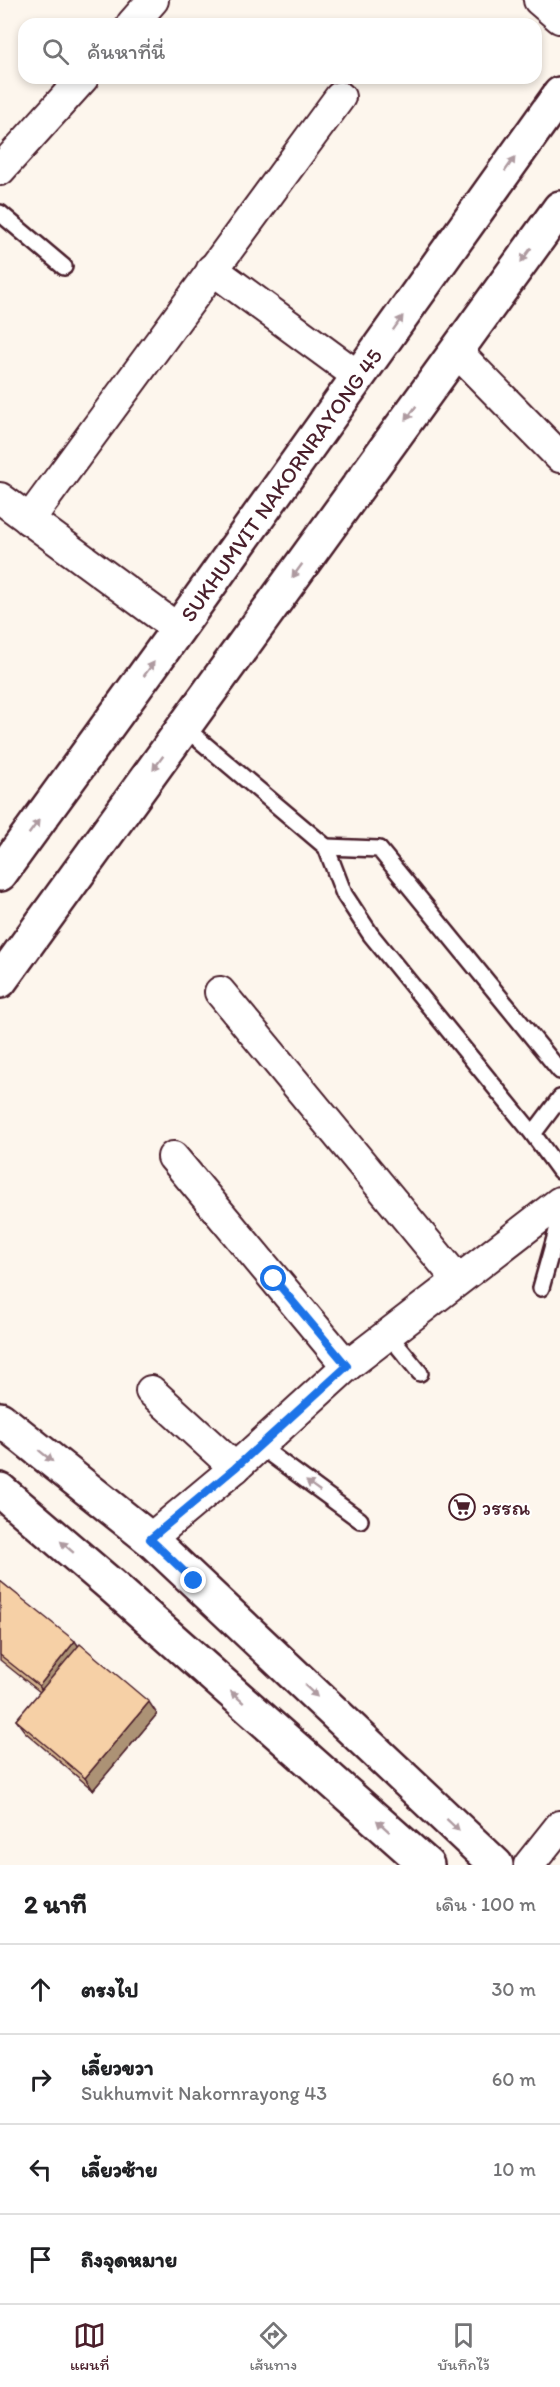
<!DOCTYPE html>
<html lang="th">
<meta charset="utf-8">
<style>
:root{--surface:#fff;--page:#f2f2f2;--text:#202124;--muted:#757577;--line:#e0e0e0;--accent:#4a1f2b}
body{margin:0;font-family:Itim,"Playpen Sans Thai",sans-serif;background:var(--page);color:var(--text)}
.stop{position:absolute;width:18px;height:18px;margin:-14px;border:4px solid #1a73e8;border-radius:50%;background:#fff}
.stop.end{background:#1a73e8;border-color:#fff;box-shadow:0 2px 6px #0008}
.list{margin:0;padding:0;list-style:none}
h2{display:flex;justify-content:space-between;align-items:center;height:78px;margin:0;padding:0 24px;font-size:26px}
h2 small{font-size:20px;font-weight:400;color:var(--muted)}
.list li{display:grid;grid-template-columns:39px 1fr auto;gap:18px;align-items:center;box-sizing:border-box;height:90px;padding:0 24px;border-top:2px solid var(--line)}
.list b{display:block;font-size:22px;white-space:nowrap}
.list p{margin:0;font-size:20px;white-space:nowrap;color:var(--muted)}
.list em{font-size:20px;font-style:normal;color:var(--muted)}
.icon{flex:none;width:33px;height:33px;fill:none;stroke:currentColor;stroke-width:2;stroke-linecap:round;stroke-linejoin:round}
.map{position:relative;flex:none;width:560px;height:1865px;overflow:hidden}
.search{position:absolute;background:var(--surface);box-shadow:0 3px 9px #0003;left:18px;right:18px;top:18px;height:66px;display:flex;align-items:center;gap:15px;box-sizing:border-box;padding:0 21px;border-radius:18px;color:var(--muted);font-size:22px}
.sheet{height:438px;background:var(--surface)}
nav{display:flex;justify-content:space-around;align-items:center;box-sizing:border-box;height:84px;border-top:2px solid var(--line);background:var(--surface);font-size:16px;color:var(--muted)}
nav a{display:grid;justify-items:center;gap:3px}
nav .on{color:var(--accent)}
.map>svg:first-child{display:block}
</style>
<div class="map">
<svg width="560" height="1865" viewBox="0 0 560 1865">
<rect width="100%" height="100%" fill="#fdf6ed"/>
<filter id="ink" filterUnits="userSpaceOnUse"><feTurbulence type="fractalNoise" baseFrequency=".0167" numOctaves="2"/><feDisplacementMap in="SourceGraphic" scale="12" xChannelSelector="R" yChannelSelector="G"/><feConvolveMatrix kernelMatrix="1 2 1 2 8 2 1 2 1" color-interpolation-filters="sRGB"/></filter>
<g filter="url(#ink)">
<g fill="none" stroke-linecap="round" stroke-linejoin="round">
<g stroke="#4a1f2b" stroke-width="20">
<g id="lane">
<polyline points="0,213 64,267"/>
<polyline points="184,727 326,847 344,894 371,935 533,1134 560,1171"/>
<polyline points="326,847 379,849 560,1071"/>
<polyline points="533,1134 560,1098"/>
<polyline points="541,1288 560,1220"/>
<polyline points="388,1334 420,1373"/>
<polyline points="258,1445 360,1520"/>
</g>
</g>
<g stroke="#4a1f2b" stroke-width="34">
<g id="street">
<polyline points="539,0 560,18"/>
<polyline points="132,24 153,0"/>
<polyline points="0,170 83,78"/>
<polyline points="212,269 359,377"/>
<polyline points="456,351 560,457"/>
<polyline points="0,498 178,629"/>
<polyline points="29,520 340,97"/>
<polyline points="220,992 457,1279"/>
<polyline points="173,1157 347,1366"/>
<polyline points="151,1391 235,1468"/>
<polyline points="150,1539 235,1468 347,1366 560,1202"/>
<polyline points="529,1865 560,1826"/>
</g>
</g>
<g stroke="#4a1f2b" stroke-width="38">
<g id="secondary">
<polyline points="0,1419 150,1539 496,1865"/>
<polyline points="0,1490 111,1585 427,1865"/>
</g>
</g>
<g stroke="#4a1f2b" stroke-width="38">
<g id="primary">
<path id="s1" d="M0,874L178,629L560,94"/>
<polyline points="0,981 560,208"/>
</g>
</g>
<use href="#lane" stroke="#fff" stroke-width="15"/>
<use href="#street" stroke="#fff" stroke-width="30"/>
<use href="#secondary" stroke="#fff" stroke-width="33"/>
<use href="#primary" stroke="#fff" stroke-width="33"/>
</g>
<polygon fill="#d4b38f" stroke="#4a1f2b" stroke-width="1.5" points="0,1581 79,1646 157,1714 93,1790 25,1732 16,1720 40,1692 0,1660"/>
<g fill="#ac9274" stroke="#4a1f2b" stroke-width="1.5">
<polygon points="75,1641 83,1653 47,1698 39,1686"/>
<polygon points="149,1702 157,1714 93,1790 85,1778"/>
</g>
<g fill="#f6d0a6" stroke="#4a1f2b" stroke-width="1.5">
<polygon points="0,1581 75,1641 39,1686 0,1655"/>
<polygon points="80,1644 149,1702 85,1778 16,1720"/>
</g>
<defs><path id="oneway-solid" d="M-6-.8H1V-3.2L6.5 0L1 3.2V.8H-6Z" transform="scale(1.5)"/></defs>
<g fill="#ae9aa0">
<use href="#oneway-solid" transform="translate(510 164) rotate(-55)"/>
<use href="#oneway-solid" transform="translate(526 255) rotate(126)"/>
<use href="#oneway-solid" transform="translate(398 323) rotate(-55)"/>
<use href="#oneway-solid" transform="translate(411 413) rotate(126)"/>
<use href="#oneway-solid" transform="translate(297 571) rotate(126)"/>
<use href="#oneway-solid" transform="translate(149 669) rotate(-54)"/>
<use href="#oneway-solid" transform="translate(158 763) rotate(126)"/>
<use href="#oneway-solid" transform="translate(34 827) rotate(-54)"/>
<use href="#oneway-solid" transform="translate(46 1456) rotate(39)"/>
<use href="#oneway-solid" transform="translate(313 1486) rotate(-144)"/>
<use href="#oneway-solid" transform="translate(67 1547) rotate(-139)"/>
<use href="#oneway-solid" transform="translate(311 1691) rotate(43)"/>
<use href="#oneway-solid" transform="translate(237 1697) rotate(-138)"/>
<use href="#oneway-solid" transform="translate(453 1825) rotate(43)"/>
<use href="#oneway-solid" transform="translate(383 1826) rotate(-138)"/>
</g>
</g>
<g fill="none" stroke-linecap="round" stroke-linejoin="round" filter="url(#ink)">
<polyline stroke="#1a73e8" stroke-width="8" points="194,1581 150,1539 235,1468 347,1366 274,1279"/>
</g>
<defs>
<g id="supermarket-ring" transform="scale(1.35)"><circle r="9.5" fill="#fff" stroke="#4a1f2b" stroke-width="1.5"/><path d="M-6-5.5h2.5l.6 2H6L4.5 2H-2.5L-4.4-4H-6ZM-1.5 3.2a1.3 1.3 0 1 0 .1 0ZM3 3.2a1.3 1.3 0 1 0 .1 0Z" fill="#4a1f2b"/></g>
</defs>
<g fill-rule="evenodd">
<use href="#supermarket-ring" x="462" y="1507"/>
</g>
<g text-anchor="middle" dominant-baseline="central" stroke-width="4.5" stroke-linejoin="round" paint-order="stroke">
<g font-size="22" fill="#4a1f2b" stroke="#fff">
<text stroke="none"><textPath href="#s1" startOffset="480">SUKHUMVIT NAKORNRAYONG 45</textPath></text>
</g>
<g font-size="22" fill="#4a1f2b" stroke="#fff" text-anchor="start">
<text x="482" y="1507">วรรณ</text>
</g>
</g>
</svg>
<div class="stop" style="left:274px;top:1279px"></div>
<div class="stop end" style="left:194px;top:1581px"></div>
<div class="search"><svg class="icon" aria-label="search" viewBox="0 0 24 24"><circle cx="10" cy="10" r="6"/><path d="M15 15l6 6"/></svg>ค้นหาที่นี่</div>
</div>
<section class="sheet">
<h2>2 นาที<small>เดิน · 100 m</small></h2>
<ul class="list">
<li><svg class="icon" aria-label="ahead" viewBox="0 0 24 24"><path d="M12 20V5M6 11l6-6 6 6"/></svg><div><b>ตรงไป</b></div><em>30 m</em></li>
<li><svg class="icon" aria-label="right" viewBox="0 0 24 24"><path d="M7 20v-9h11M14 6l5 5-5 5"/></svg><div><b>เลี้ยวขวา</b><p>Sukhumvit Nakornrayong 43</p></div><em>60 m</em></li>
<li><svg class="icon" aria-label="left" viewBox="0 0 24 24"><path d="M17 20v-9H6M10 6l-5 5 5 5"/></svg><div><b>เลี้ยวซ้าย</b></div><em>10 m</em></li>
<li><svg class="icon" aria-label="arrive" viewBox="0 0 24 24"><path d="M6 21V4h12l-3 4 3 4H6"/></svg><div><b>ถึงจุดหมาย</b></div></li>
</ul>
</section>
<nav>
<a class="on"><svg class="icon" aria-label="map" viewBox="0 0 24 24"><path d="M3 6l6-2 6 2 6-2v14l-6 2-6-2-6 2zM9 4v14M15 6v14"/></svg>แผนที่</a>
<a><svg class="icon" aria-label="directions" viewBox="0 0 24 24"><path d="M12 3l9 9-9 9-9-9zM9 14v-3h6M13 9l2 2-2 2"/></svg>เส้นทาง</a>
<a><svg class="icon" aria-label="saved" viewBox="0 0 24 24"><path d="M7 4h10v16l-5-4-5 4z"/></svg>บันทึกไว้</a>
</nav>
